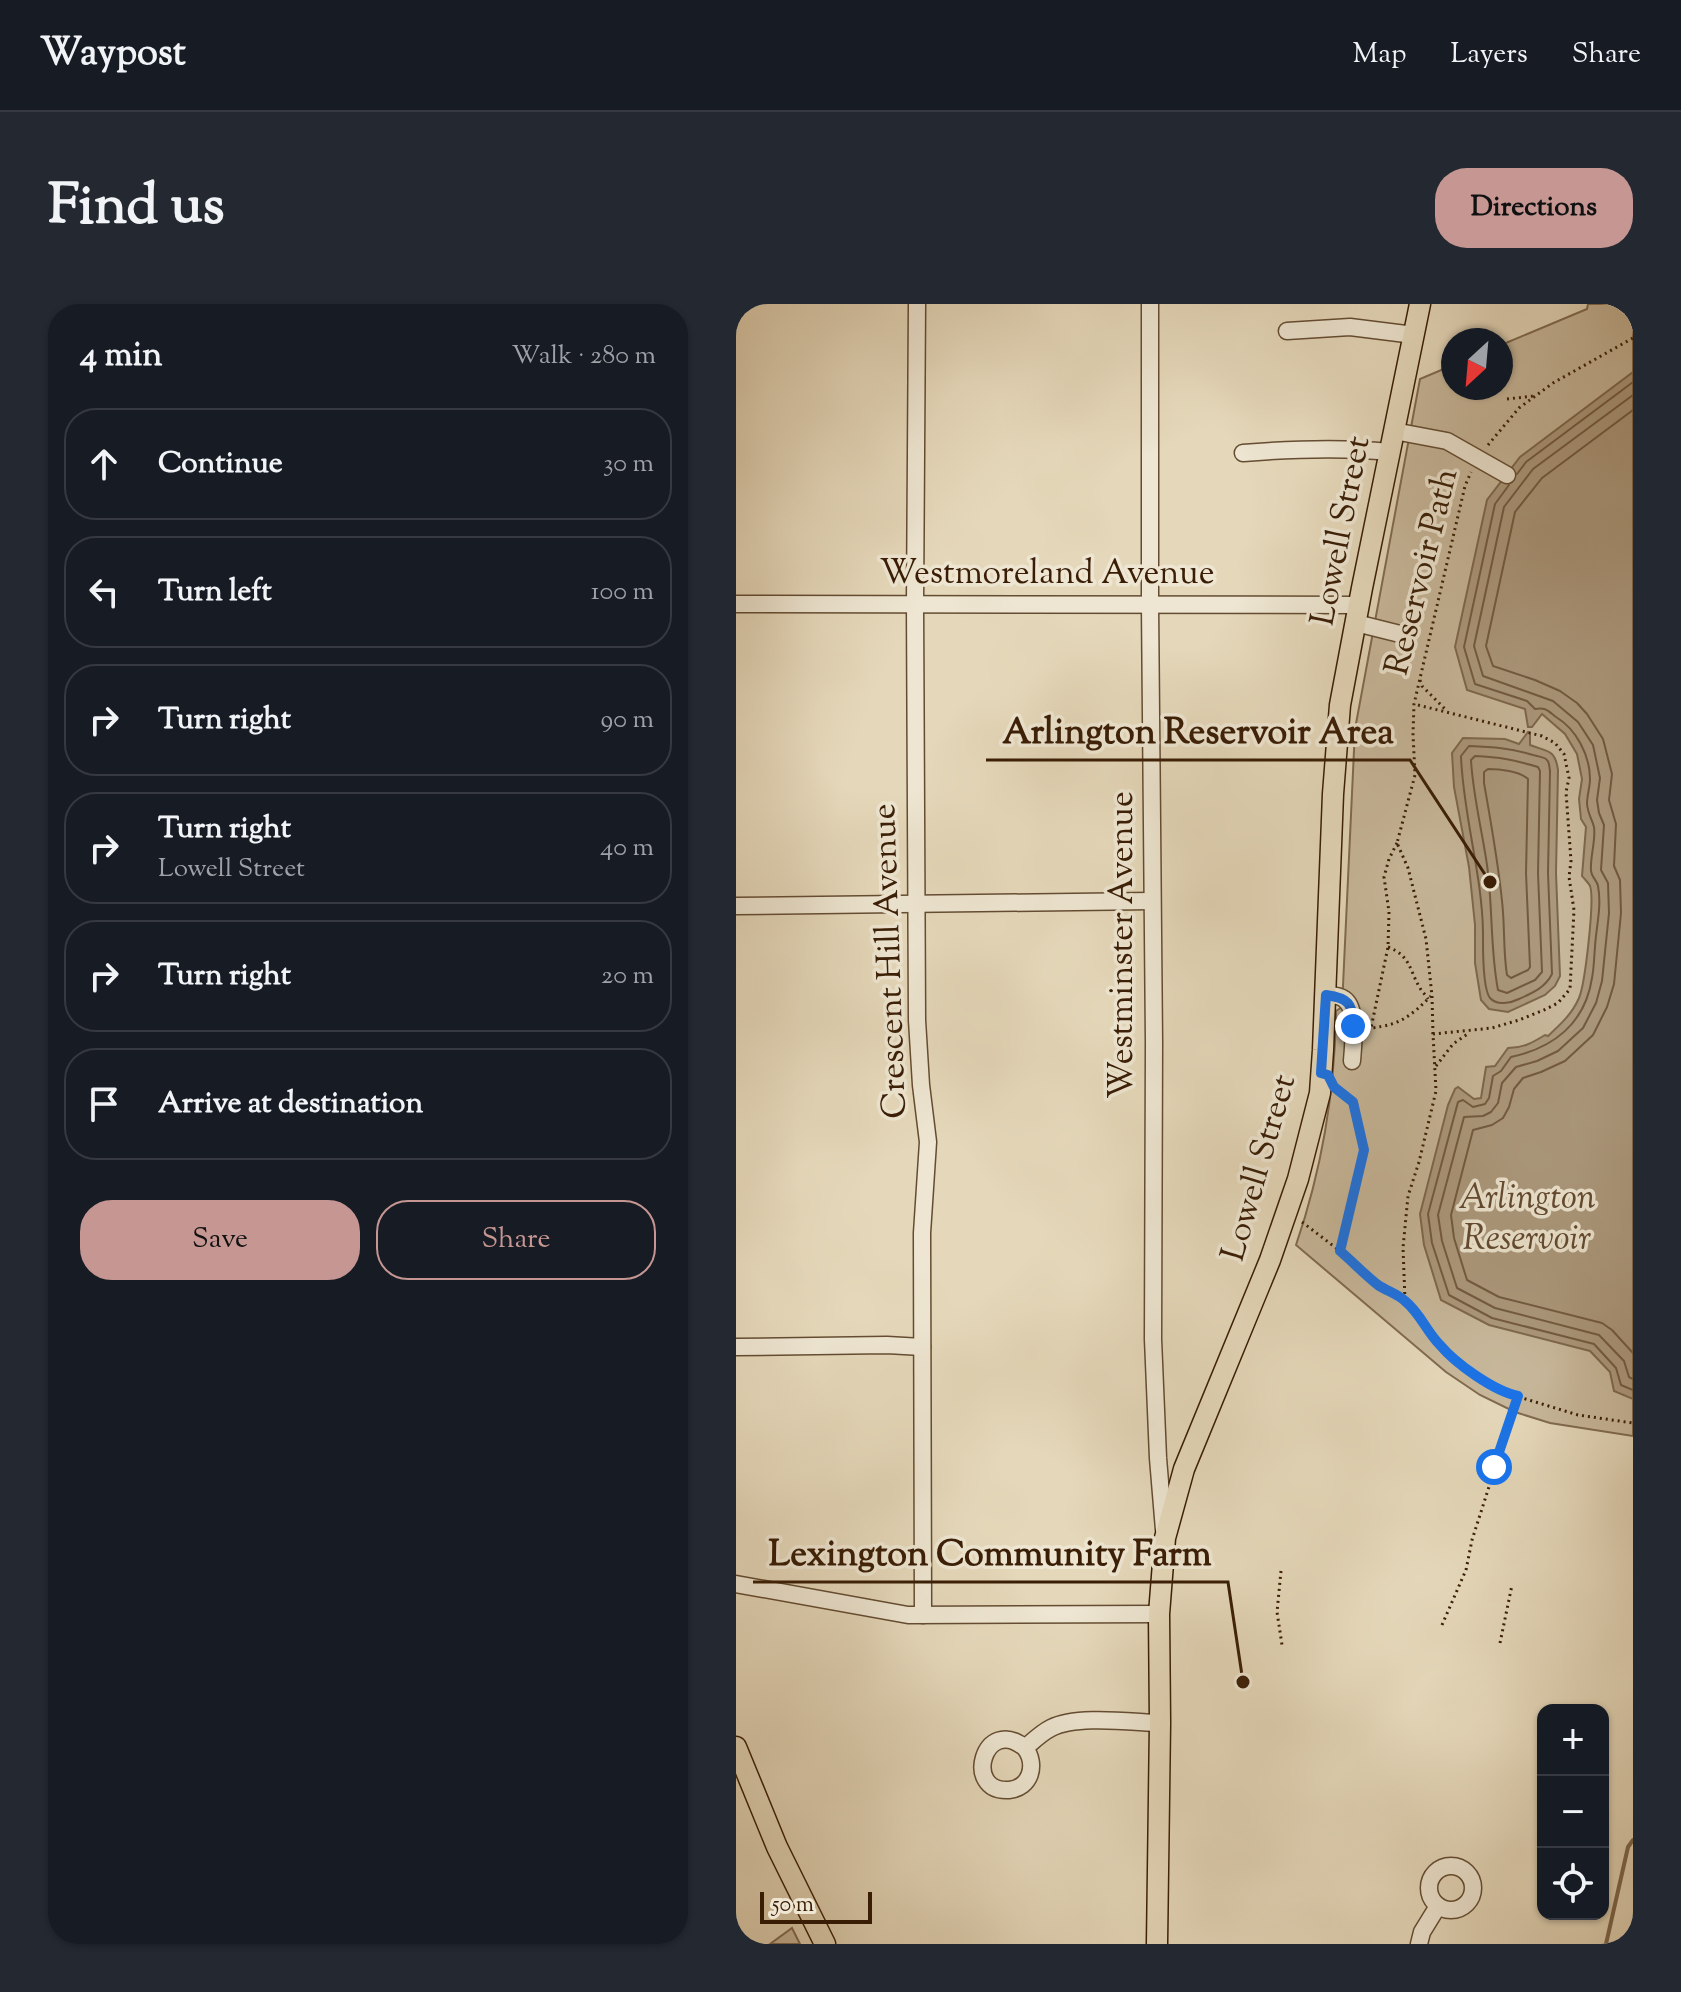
<!DOCTYPE html>
<meta charset="utf-8">
<style>
:root{--surface:#171b24;--page:#242831;--text:#f1f3f6;--muted:#9ea1a6;--line:#363941;--accent:#c59692}
body{margin:0;font-family:"Sorts Mill Goudy",serif;background:var(--page);color:var(--text)}
.controls{position:absolute;right:24px;bottom:24px;display:grid;overflow:hidden;border-radius:16px;box-shadow:0 2px 6px #0004}
.controls button{width:72px;height:72px;display:grid;place-items:center;padding:0;border:0;border-bottom:2px solid var(--line);background:var(--surface);color:var(--text);font:40px sans-serif}
.compass{position:absolute;left:705px;top:24px;width:72px;height:72px;border-radius:50%;background:var(--surface);box-shadow:0 2px 6px #0004;rotate:206deg}
.scale{position:absolute;left:24px;bottom:20px;width:112px;box-sizing:border-box;padding-left:8px;border:4px solid #391d05;border-top:0;font-size:22px;line-height:28px;white-space:nowrap;color:#391d05;-webkit-text-stroke:6px #eee6d2;paint-order:stroke}
.stop{position:absolute;width:24px;height:24px;margin:-18px;border:6px solid #1a73e8;border-radius:50%;background:#fff}
.stop.end{background:#1a73e8;border-color:#fff;box-shadow:0 2px 8px #0008}
.list{margin:0;padding:0;list-style:none}
h2{display:flex;justify-content:space-between;align-items:center;height:104px;margin:0;padding:0 32px;font-size:34px}
h2 small{font-size:26px;font-weight:400;color:var(--muted)}
.list li{display:grid;grid-template-columns:52px 1fr auto;gap:24px;align-items:center;box-sizing:border-box;height:112px;margin:0 16px 16px;padding:0 16px;border:2px solid var(--line);border-radius:32px}
.list b{display:block;font-size:30px;white-space:nowrap}
.list p{margin:0;font-size:26px;white-space:nowrap;color:var(--muted)}
.list em{font-size:26px;font-style:normal;color:var(--muted)}
.actions{display:flex;gap:16px;padding:24px 32px}
.actions a{flex:1;padding:18px 0;border:2px solid var(--accent);border-radius:32px;text-align:center;font-size:28px;color:var(--accent)}
.actions .main{background:var(--accent);color:#111}
.icon{flex:none;width:44px;height:44px;fill:none;stroke:currentColor;stroke-width:2;stroke-linecap:round;stroke-linejoin:round}
.map{position:relative;flex:none;width:897px;height:1640px;overflow:hidden;border-radius:32px}
header{display:flex;align-items:center;gap:48px;box-sizing:border-box;height:112px;padding:0 40px;background:var(--surface);border-bottom:2px solid var(--line)}
header strong{font-size:38px}
nav{display:flex;gap:44px;margin-inline-start:auto;font-size:28px}
.intro{display:flex;align-items:center;justify-content:space-between;box-sizing:border-box;height:192px;padding:0 48px}
h1{margin:0;font-size:56px}
.button{padding:20px 36px;border-radius:32px;background:var(--accent);color:#111;font-size:28px;font-weight:700}
main{display:flex;gap:48px;padding:0 48px}
aside{flex:1;background:var(--surface);border-radius:32px;box-shadow:0 2px 6px #0004}
.map>svg:first-child{display:block}
</style>
<header>
<strong>Waypost</strong>
<nav><a>Map</a><a>Layers</a><a>Share</a></nav>
</header>
<div class="intro"><h1>Find us</h1><a class="button">Directions</a></div>
<main>
<aside>
<h2>4 min<small>Walk · 280 m</small></h2>
<ul class="list">
<li><svg class="icon" aria-label="ahead" viewBox="0 0 24 24"><path d="M12 20V5M6 11l6-6 6 6"/></svg><div><b>Continue</b></div><em>30 m</em></li>
<li><svg class="icon" aria-label="left" viewBox="0 0 24 24"><path d="M17 20v-9H6M10 6l-5 5 5 5"/></svg><div><b>Turn left</b></div><em>100 m</em></li>
<li><svg class="icon" aria-label="right" viewBox="0 0 24 24"><path d="M7 20v-9h11M14 6l5 5-5 5"/></svg><div><b>Turn right</b></div><em>90 m</em></li>
<li><svg class="icon" aria-label="right" viewBox="0 0 24 24"><path d="M7 20v-9h11M14 6l5 5-5 5"/></svg><div><b>Turn right</b><p>Lowell Street</p></div><em>40 m</em></li>
<li><svg class="icon" aria-label="right" viewBox="0 0 24 24"><path d="M7 20v-9h11M14 6l5 5-5 5"/></svg><div><b>Turn right</b></div><em>20 m</em></li>
<li><svg class="icon" aria-label="arrive" viewBox="0 0 24 24"><path d="M6 21V4h12l-3 4 3 4H6"/></svg><div><b>Arrive at destination</b></div></li>
</ul>
<div class="actions"><a class="main">Save</a><a>Share</a></div>
</aside>
<div class="map">
<svg width="897" height="1640" viewBox="0 0 897 1640">
<rect width="100%" height="100%" fill="#e5d8ba"/>
<filter id="stains"><feTurbulence type="fractalNoise" baseFrequency=".0025" numOctaves="4"/><feColorMatrix values="0 0 0 0 .2 0 0 0 0 .09 0 0 0 0 .02 0 0 0 .5 -.17"/></filter>
<radialGradient id="worn" r=".72"><stop offset=".6" stop-color="#630" stop-opacity="0"/><stop offset="1" stop-color="#630" stop-opacity=".3"/></radialGradient>
<g fill="#c8b89b" stroke="#806a50" stroke-width="2">
<path d="M852,0H897V1132L814,1119L779,1108L744,1091L710,1068L560,941C586,865 599,788 600,707L606,703L619,425L684,75L717,61V84H765V41L851,5Z"/>
<polygon points="56,1624 64,1640 34,1640"/>
</g>
<g fill="#ab987c" stroke="#7d674c" stroke-width="2">
<path d="M897,68V1095L878,1087L874,1068L854,1047L753,1021L705,996L688,941L684,910L712,801L719,785L722,783L738,795L745,794L750,763L759,762L772,744C787,744 796,739 809,731L812,732C825,720 836,710 843,694C849,680 859,595 854,582C854,581 847,573 846,572L850,523L845,515L843,495L846,475L841,450L829,430L806,410L796,423H792L789,405L731,386L719,343L751,196L784,153Z"/>
<path d="M792,428L794,429V441C812,448 819,445 822,466L820,569L824,672L819,682L809,691L772,708L753,705L745,696L739,659V621L733,563L718,483L716,449L727,434L769,435L783,440Z"/>
</g>
<g fill="none" stroke-linecap="round" stroke-linejoin="round">
<g stroke="#725a40" stroke-width="2">
<polyline points="897,91 797,165 768,203 738,342 747,372 817,397 842,418 857,441 864,474 861,496 863,509 868,521 865,566 872,579 873,609 866,677 860,699 847,724 822,747 801,757 780,763 766,779 762,799 755,808 747,812 728,813 702,911 706,937 721,984 759,1004 863,1031 888,1057 893,1073 897,1075"/>
<polyline points="897,106 806,174 779,208 750,342 757,362 799,376 824,387 841,399 851,410 867,435 876,470 873,496 880,520 878,562 884,576 885,609 878,680 871,703 857,731 829,757 805,768 787,774 778,785 773,803 767,814 756,821 737,826 715,911 718,934 731,976 763,993 866,1019 876,1026 897,1049"/>
<polyline points="781,170 790,158 897,78"/>
<path d="M773,181L759,200L728,343L739,380L791,397L799,405C810,403 812,407 820,413C840,425 854,451 854,475C854,483 851,491 851,500C852,510 856,515 858,523C860,537 854,552 855,566C855,573 861,576 862,582C866,603 860,623 859,643C858,654 858,664 856,674C849,720 817,744 775,753L765,767L757,772L753,794L749,800L737,803L727,796L722,798L692,910L696,939L713,991L756,1014L858,1040L880,1064L885,1081L897,1086"/>
<path d="M733,442C756,443 775,444 797,451C798,451 809,454 810,455C814,458 813,462 814,467L812,569L816,670C809,684 796,689 783,695C775,699 761,702 754,694C746,684 747,642 747,628C746,569 727,511 725,452Z"/>
<path d="M739,452C764,453 778,456 802,463L804,467L802,569L806,668L799,676L771,689L762,686C754,645 757,603 751,561C746,526 737,492 735,456Z"/>
<path d="M752,465C764,465 783,467 792,475L790,569L794,663L792,666L775,674L771,671C767,647 769,621 766,597C762,557 755,519 748,479V468Z"/>
</g>
<polyline stroke="#7d674c" stroke-width="4" points="870,1640 892,1543 897,1536"/>
<g stroke="#644c32" stroke-width="19">
<g id="minor">
<polyline points="181,0 179,299 181,716 185,781 192,838 186,929 187,1311"/>
<polyline points="414,0 414,301 418,739 417,1035 422,1154 428,1226"/>
<polyline points="551,27 614,23 678,31"/>
<polyline points="658,127 711,137 771,171"/>
<path d="M507,149C556,145 604,143 653,148"/>
<polyline points="0,300 623,301"/>
<polyline points="620,319 672,332"/>
<polyline points="0,602 416,597"/>
<path d="M590,691C595,691 603,691 608,695C622,704 617,742 616,757"/>
<polyline points="0,1043 151,1041 186,1043"/>
<polyline points="0,1280 172,1311 423,1310"/>
<path d="M289,1444C248,1410 226,1489 273,1486C295,1484 301,1460 289,1444C297,1437 305,1429 315,1424C341,1411 394,1418 424,1419"/>
<circle cx="715" cy="1584" r="22"/>
<polyline points="683,1640 686,1628 702,1602"/>
</g>
</g>
<g stroke="#391d05" stroke-width="23">
<g id="major">
<polyline points="0,1443 41,1543 89,1640"/>
<polyline points="421,1640 424,1419 423,1310 429,1234 448,1165 534,956 562,875 584,789 587,746 597,490 604,401 626,284 684,0"/>
</g>
</g>
<g stroke="#391d05" stroke-width="3" stroke-dasharray="2 4" stroke-linecap="butt">
<polyline points="771,95 798,92"/>
<polyline points="752,141 783,104 817,79 897,34"/>
<polyline points="684,376 686,382 710,406"/>
<path d="M661,539L653,555L648,573L653,608L652,643L635,724C664,721 675,712 695,692"/>
<path d="M652,643C675,652 673,666 684,684C686,688 690,691 692,695"/>
<polyline points="697,730 696,692 690,635 672,564 661,539 679,471 677,430 678,400 729,182 735,168"/>
<polyline points="700,762 717,740 733,729"/>
<polyline points="601,785 617,798 628,846 604,947 642,981 669,996 691,1023 701,1039 758,1083 770,1089 842,1111 897,1119"/>
<polyline points="566,918 604,947"/>
<polyline points="669,996 667,944 672,892 683,858 700,787 697,730 756,724 783,716 808,706 822,699 834,685 838,606 833,573 835,557 830,488 833,474 828,450 819,439 806,432 678,400"/>
<polyline points="545,1267 541,1308 546,1341"/>
<polyline points="706,1321 730,1266 736,1236 782,1092"/>
<polyline points="764,1339 776,1281"/>
</g>
<use href="#minor" stroke="#eee6d2" stroke-width="16"/>
<use href="#major" stroke="#e5d8ba" stroke-width="20"/>
</g>
<g fill="none" stroke-linecap="round" stroke-linejoin="round">
<path stroke="#1a73e8" stroke-width="10" d="M617,722C617,699 612,694 590,691L585,769L592,771L598,783L617,798L628,846L604,947C617,958 629,971 642,981C651,987 662,990 669,997C684,1009 691,1028 704,1041C720,1060 758,1087 782,1092L758,1163"/>
</g>
<g text-anchor="middle" dominant-baseline="central" stroke-width="7" stroke-linejoin="round" paint-order="stroke">
<g font-size="34" fill="#391d05" stroke="#eee6d2">
<text transform="translate(606 227) rotate(-79)">Lowell Street</text>
<text transform="translate(687 268) rotate(-76)">Reservoir Path</text>
<text x="311" y="270">Westmoreland Avenue</text>
<text transform="translate(387 641) rotate(-90)">Westminster Avenue</text>
<text transform="translate(155 657) rotate(-92)">Crescent Hill Avenue</text>
<text transform="translate(524 864) rotate(-74)">Lowell Street</text>
</g>
<g font-size="36" font-style="italic" fill="#61482f" stroke="#eee6d2">
<text x="791" y="895">Arlington<tspan x="791" dy="41">Reservoir</tspan></text>
</g>
</g>
<path fill="none" stroke="#391d05" stroke-width="3" d="M754 578L674 456H250M507 1378L492 1278H17"/>
<g fill="#391d05" stroke="#eee6d2" stroke-width="3">
<circle cx="754" cy="578" r="8"/>
<circle cx="507" cy="1378" r="8"/>
</g>
<g font-size="36" text-anchor="middle" font-weight="bold" fill="#391d05" stroke="#eee6d2" stroke-width="7" stroke-linejoin="round" paint-order="stroke">
<text x="462" y="439">Arlington Reservoir Area</text>
<text x="254" y="1261">Lexington Community Farm</text>
</g>
<rect width="100%" height="100%" filter="url(#stains)"/>
<rect width="100%" height="100%" fill="url(#worn)"/>
</svg>
<div class="controls">
<button>+</button>
<button>−</button>
<button><svg class="icon" aria-label="locate" viewBox="0 0 24 24"><circle cx="12" cy="12" r="6"/><path d="M12 2v4M12 18v4M2 12h4M18 12h4"/></svg></button>
</div>
<svg class="compass" viewBox="-18 -18 36 36"><path d="M0-13l5 13h-10z" fill="#e53935"/><path d="M0 13l5-13h-10z" fill="#9ea1a6"/></svg>
<div class="scale">50 m</div>
<div class="stop" style="left:758px;top:1163px"></div>
<div class="stop end" style="left:617px;top:722px"></div>
</div>
</main>
